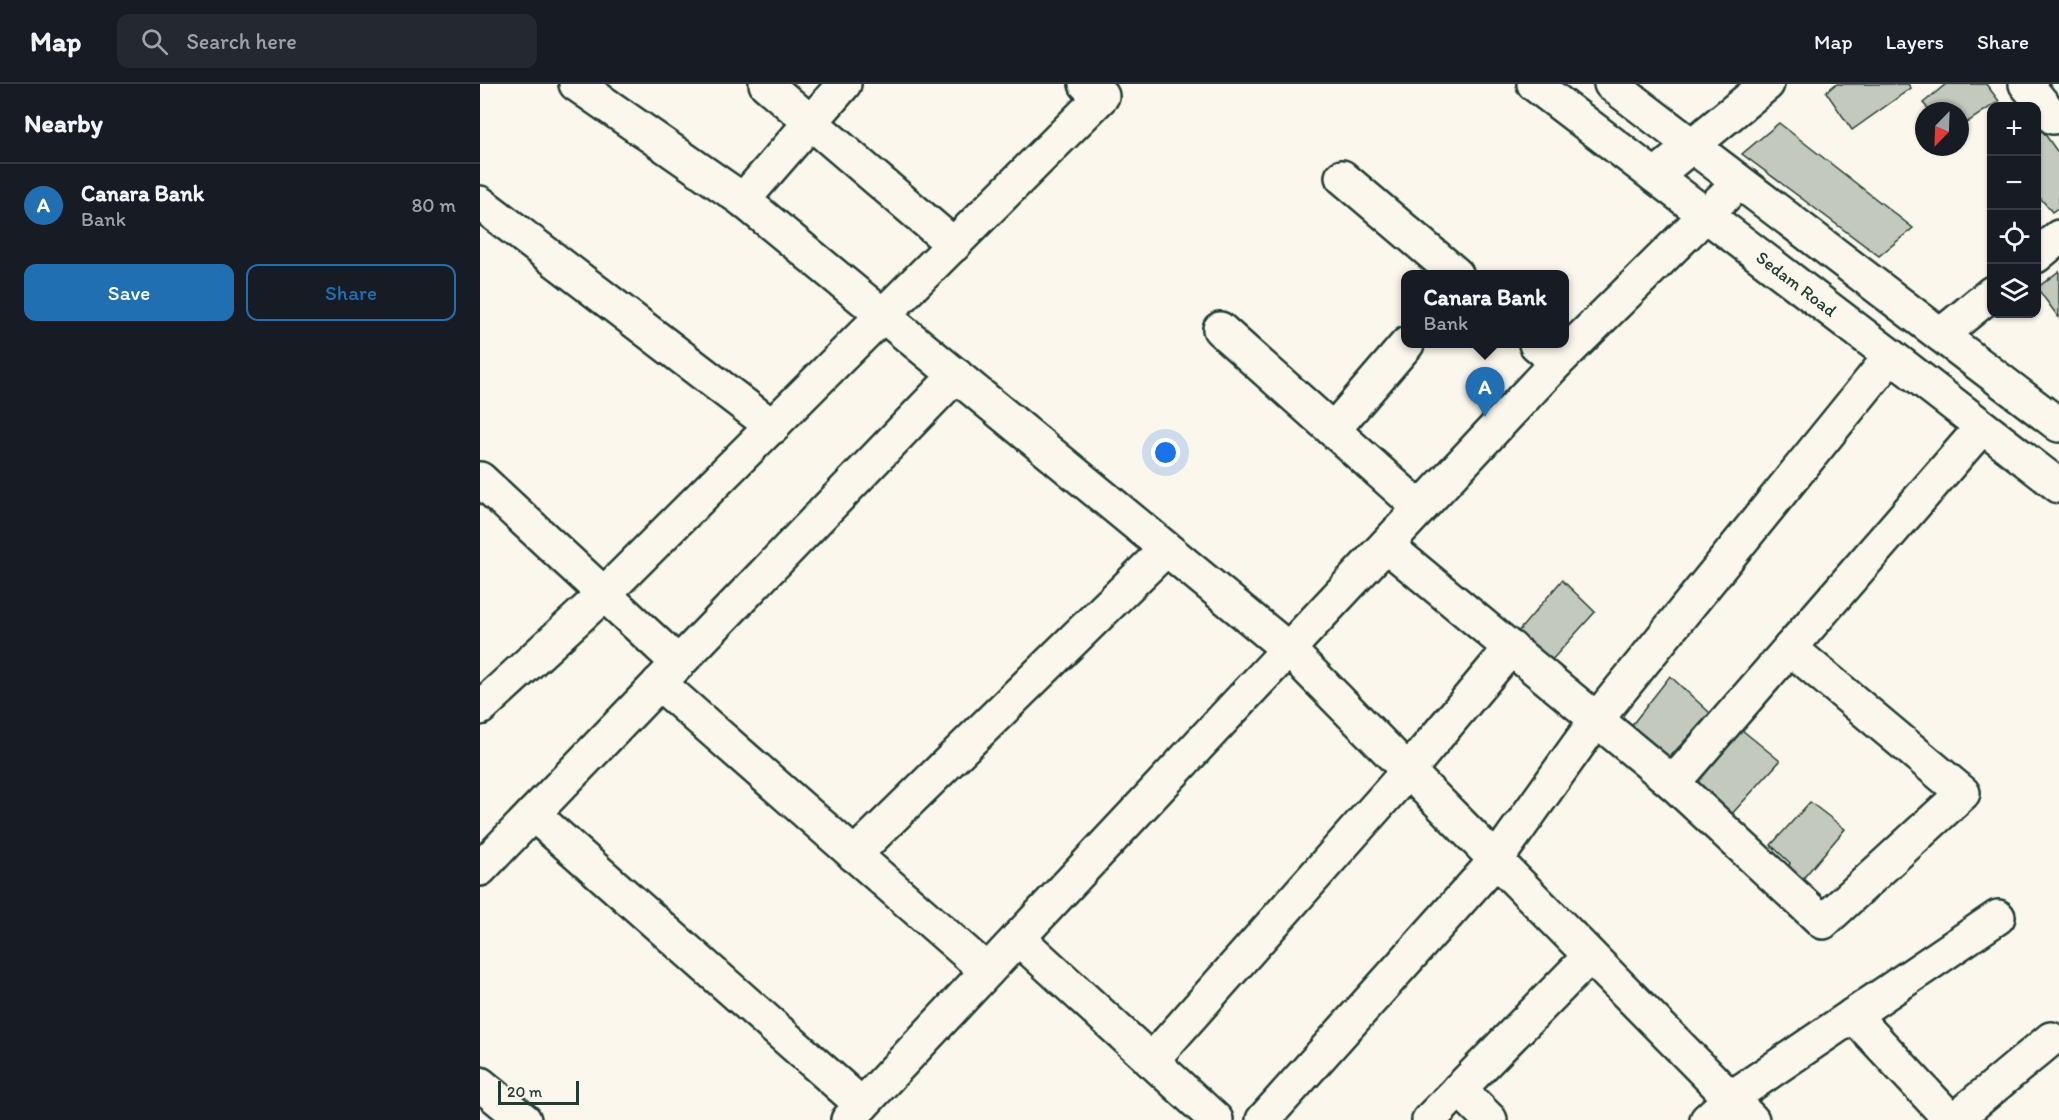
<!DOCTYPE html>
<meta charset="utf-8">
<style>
:root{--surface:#171b24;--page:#242831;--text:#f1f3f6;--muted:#9ea1a6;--line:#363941;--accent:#1f6fb2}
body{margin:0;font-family:Itim,sans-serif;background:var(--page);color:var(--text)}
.controls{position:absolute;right:18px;top:18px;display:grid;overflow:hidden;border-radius:12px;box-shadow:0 2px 4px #0004}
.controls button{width:54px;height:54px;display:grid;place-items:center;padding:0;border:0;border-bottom:2px solid var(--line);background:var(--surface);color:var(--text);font:30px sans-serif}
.compass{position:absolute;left:1435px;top:18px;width:54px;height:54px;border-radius:50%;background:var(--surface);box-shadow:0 2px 4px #0004;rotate:203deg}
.scale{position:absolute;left:18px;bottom:15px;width:81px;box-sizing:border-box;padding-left:6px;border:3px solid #1f3d34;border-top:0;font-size:16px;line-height:21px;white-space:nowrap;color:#1f3d34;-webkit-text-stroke:4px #fbf7ec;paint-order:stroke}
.you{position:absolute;left:686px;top:369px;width:21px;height:21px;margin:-15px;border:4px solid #fff;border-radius:50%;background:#1a73e8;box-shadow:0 0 0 9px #1a73e833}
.badge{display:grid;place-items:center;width:39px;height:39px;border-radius:50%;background:var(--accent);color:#fff;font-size:20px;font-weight:700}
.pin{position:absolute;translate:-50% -50px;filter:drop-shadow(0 2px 3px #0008)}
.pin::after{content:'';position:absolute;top:32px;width:21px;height:18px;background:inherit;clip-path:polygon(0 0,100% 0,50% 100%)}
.popup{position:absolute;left:921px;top:186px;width:168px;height:78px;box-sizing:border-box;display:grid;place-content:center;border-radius:12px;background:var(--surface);filter:drop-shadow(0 2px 4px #0005);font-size:20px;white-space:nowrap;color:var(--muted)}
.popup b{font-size:22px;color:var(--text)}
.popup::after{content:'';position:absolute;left:50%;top:100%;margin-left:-12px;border:12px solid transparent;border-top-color:var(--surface)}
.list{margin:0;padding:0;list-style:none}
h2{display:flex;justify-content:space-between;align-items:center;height:78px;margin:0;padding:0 24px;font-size:26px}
h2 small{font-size:20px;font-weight:400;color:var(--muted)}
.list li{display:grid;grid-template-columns:39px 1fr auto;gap:18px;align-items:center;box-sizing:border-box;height:84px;padding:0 24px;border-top:2px solid var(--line)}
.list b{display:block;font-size:22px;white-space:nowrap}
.list p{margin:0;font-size:20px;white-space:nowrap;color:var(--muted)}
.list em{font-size:20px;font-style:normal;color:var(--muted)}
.actions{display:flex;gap:12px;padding:18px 24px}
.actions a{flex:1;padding:14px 0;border:2px solid var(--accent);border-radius:12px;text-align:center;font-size:21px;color:var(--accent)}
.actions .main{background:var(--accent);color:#fff}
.icon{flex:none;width:33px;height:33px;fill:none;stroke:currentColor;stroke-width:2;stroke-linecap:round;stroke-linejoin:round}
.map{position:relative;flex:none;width:1579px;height:1036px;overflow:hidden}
header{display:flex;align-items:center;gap:36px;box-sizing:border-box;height:84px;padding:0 30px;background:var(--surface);border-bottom:2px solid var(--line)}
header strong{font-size:28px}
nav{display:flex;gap:33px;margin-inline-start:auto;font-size:21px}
.search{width:420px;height:54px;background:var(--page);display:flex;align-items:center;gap:15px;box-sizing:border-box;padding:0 21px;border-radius:12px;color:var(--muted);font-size:22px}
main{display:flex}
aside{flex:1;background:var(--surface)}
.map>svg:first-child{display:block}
</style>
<header>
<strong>Map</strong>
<div class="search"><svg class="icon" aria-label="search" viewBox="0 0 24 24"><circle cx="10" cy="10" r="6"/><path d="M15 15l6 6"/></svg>Search here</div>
<nav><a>Map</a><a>Layers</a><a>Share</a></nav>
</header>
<main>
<aside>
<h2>Nearby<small></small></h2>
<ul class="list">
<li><span class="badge">A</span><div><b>Canara Bank</b><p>Bank</p></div><em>80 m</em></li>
</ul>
<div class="actions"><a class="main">Save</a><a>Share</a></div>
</aside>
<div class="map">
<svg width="1579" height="1036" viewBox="0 0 1579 1036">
<rect width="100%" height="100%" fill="#fbf7ec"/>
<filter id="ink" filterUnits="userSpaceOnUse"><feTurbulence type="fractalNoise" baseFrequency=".0167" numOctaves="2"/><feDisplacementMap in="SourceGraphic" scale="12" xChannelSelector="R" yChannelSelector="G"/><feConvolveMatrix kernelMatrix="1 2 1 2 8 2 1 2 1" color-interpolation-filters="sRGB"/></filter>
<g filter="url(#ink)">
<g fill="#c4c9be" stroke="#1f3d34" stroke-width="1.5">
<polygon points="1356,0 1428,0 1431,4 1372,46 1346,8"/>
<polygon points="1466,0 1506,0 1519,17 1480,43 1480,27 1450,27 1443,19"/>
<polygon points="1299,39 1433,144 1399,172 1262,70"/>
<polygon points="1562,46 1579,70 1579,123 1572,128 1556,109 1556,50"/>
<polygon points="1579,187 1579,234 1557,204"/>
<polygon points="1082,496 1115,528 1070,578 1036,550"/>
<polygon points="1190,592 1230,629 1186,677 1148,646"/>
<polygon points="1262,646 1300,677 1249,733 1214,703"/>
<polygon points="1330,718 1365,745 1320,798 1307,789 1310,779 1291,761"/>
</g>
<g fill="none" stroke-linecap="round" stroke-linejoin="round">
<g stroke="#1f3d34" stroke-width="38">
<g id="minor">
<polyline points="96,0 263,116"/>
<polyline points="286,0 474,161"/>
<polyline points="364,0 263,116 808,565 1272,1036"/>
<polyline points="1546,0 1573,33"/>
<polyline points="1175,92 1287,0"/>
<polyline points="862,93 976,190"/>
<polyline points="0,119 293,343"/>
<polyline points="1556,172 1579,153"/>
<polyline points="740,245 940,424"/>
<polyline points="1461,251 1512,209"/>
<polyline points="1056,260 1077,278"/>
<polyline points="853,346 927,260"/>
<polyline points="0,395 198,579"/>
<polyline points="906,461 1193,699 1502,343"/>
<polyline points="179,599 507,887"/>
<polyline points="0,624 124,510 622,12 606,0"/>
<polyline points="1193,699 1343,838 1483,709 1310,564"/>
<polyline points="53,730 382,1021"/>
<polyline points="374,771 686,465"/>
<polyline points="0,785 476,291"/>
<polyline points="538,854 736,1036"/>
<polyline points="1373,931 1471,1036"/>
<polyline points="671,977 928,687 1031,564"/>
<polyline points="0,1000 44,1036"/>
<polyline points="979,1005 1010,1036"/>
<polyline points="368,1036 1077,278 1259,98"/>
<polyline points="783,1036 1016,776 1116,636 1411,272"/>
<polyline points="949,1036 1110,872"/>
<polyline points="1227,1036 1251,1014 1518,833"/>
<polyline points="1474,1036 1571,955"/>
</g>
</g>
<g stroke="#1f3d34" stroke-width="38">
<g id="major">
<path id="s1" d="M1054,0L1411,272L1579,402"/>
<polyline points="1131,0 1579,341"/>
</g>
</g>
<use href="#minor" stroke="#fbf7ec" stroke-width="33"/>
<use href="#major" stroke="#fbf7ec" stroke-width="33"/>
</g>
</g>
<g text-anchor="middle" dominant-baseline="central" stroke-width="5" stroke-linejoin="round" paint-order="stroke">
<g font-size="18" fill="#1f3d34" stroke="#fbf7ec">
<text stroke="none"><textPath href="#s1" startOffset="330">Sedam Road</textPath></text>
</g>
</g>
</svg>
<div class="controls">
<button>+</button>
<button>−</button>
<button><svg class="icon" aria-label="locate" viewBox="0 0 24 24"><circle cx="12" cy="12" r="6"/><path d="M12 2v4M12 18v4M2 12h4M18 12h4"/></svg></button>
<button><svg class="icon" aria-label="layers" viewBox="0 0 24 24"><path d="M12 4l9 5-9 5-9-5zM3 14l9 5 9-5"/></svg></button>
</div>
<svg class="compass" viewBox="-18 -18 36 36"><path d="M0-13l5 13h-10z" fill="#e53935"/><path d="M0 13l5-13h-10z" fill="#9ea1a6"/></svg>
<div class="scale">20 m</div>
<div class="you"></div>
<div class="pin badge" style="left:1005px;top:333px">A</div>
<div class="popup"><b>Canara Bank</b>Bank</div>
</div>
</main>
